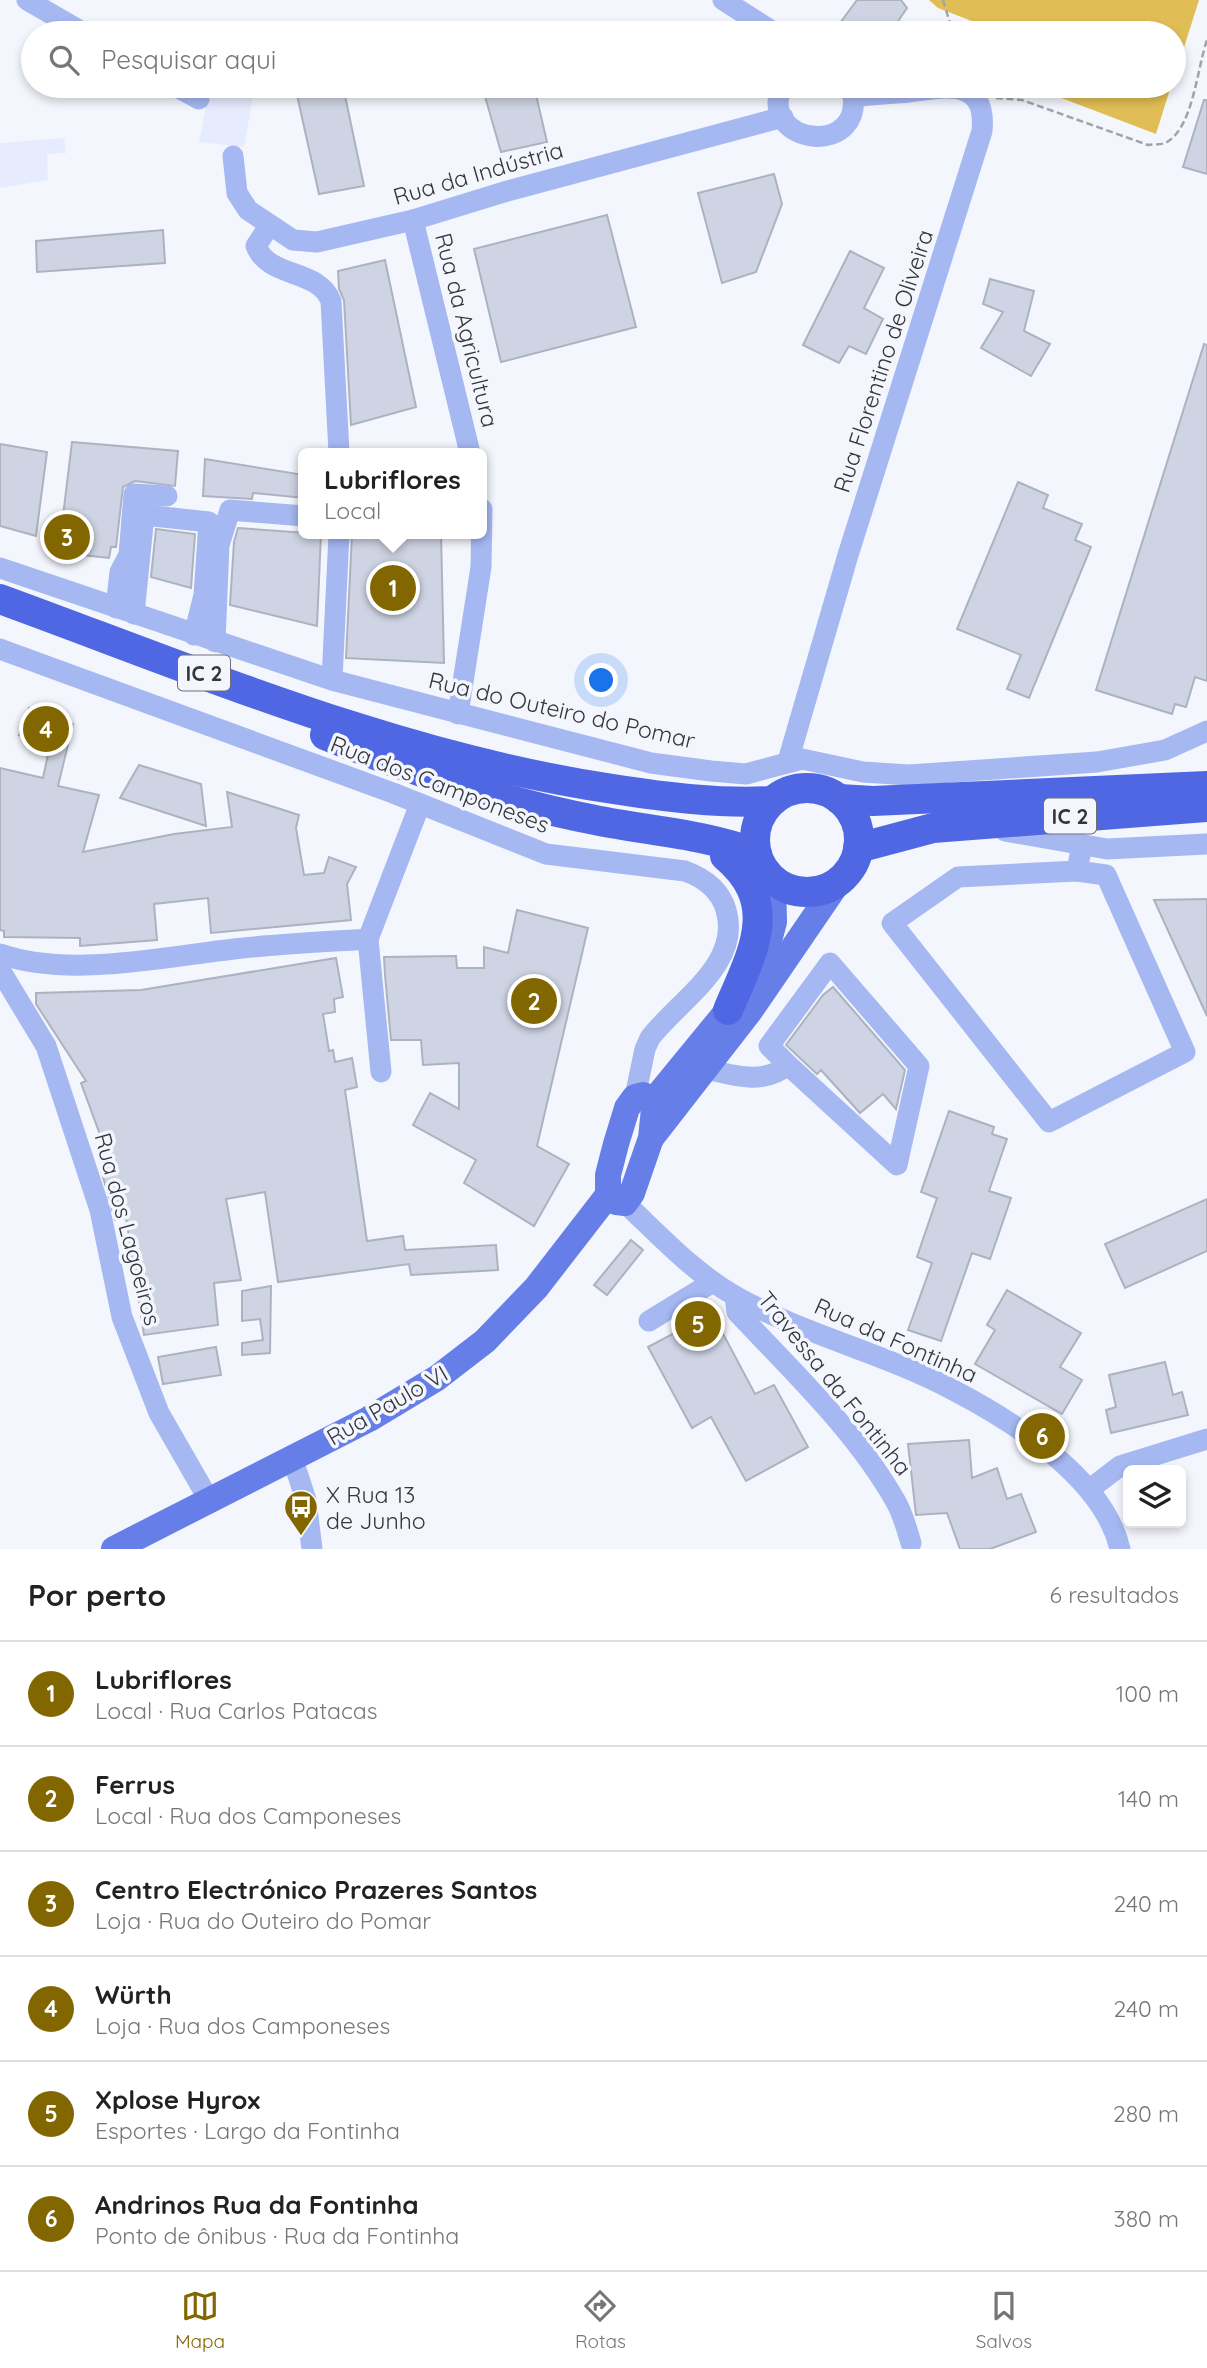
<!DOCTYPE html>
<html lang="pt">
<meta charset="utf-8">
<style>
:root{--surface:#fff;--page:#f2f2f2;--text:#222;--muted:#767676;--line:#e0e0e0;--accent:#826700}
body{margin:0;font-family:Quicksand,sans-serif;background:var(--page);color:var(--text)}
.controls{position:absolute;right:21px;bottom:21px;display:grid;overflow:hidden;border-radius:10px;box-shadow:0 4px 10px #0003}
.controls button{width:63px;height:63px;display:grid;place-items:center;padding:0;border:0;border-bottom:2px solid var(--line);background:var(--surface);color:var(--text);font:35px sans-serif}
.you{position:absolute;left:602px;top:681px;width:24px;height:24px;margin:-18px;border:5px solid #fff;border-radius:50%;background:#1a73e8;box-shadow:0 0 0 10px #1a73e833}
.badge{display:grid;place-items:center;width:46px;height:46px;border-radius:50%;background:var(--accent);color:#fff;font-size:23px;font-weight:700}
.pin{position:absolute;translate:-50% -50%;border:4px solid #fff;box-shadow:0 2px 7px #0006}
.popup{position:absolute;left:298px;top:448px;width:189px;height:91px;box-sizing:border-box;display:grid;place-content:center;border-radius:10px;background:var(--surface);filter:drop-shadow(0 2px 5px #0005);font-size:23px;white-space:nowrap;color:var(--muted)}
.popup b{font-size:26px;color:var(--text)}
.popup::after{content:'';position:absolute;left:50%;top:100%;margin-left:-14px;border:14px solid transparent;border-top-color:var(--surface)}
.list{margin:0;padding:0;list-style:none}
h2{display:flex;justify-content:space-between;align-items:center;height:91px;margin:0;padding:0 28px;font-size:30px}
h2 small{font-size:23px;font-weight:400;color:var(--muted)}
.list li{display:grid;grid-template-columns:46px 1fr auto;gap:21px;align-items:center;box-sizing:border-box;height:105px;padding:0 28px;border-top:2px solid var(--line)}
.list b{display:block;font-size:26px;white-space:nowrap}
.list p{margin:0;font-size:23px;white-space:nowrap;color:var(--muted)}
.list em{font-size:23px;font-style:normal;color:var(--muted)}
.icon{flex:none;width:38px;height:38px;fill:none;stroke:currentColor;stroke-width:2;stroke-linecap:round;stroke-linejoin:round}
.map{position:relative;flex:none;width:1207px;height:1549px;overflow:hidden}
.search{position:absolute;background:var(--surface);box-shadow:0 4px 10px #0003;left:21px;right:21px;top:21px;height:77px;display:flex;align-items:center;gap:18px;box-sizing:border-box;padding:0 24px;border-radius:38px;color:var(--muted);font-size:26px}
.sheet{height:721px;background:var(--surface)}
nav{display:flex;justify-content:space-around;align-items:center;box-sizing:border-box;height:98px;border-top:2px solid var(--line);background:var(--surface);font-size:19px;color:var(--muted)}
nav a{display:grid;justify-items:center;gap:4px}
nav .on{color:var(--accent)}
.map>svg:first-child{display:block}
</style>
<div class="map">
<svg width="1207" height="1549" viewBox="0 0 1207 1549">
<rect width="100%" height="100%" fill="#f4f6fd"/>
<g fill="#e6ecfe">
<polygon points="210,86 255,86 244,147 199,142"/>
<polygon points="64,138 66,153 47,154 48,180 0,188 0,143"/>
</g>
<g fill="#e1be55">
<polygon points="929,0 1199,0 1174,79 1174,33 1003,33 938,8"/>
<polygon points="1030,86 1171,86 1156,134"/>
</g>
<g fill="#cfd4e4" stroke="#adb2c1" stroke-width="2">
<polygon points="857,0 901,0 907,8 890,33 854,33 840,23"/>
<polygon points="295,86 343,86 364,186 319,194"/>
<polygon points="482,86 534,86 547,142 501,152"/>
<polygon points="1204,100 1207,100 1207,174 1183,167"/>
<polygon points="774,174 782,204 756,272 722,283 698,193"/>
<polygon points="607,215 636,327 501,362 474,249"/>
<polygon points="163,230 165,263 37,272 36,241"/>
<polygon points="850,251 884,268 864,308 883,319 866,354 849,346 839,363 803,345"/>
<polygon points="385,260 416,407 351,425 344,300 339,289 338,271"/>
<polygon points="990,279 1034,291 1024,331 1050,344 1031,376 981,348 1003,312 983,304"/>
<polygon points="1204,344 1207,345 1207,681 1195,677 1186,707 1175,704 1172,714 1096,690"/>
<polygon points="72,442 178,451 175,486 135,481 123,487 116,547 111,547 109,558 73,554 75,543 60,541"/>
<polygon points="0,444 47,452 36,536 0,526"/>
<polygon points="205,459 304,475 304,498 253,493 252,499 203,496"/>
<polygon points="1018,482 1048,495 1043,508 1082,524 1075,540 1091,547 1029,698 1007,689 1021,655 957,629"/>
<polygon points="238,528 321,534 317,626 230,605 234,542"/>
<polygon points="156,529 195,534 191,588 151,577"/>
<polygon points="352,534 441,534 444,663 346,658"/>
<polygon points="29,708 73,724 58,786 99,795 83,852 174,834 232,827 227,792 299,815 296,828 304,875 324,873 329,857 356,867 347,884 351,920 211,933 208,898 154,904 157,940 80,946 80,938 4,937 4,931 0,930 0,768 43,778 50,745 19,735"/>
<polygon points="139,765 201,784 206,826 120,798"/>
<polygon points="1207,899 1207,1016 1154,900"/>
<polygon points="517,910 588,928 537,1146 569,1164 534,1226 464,1183 476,1160 413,1125 430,1093 459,1109 459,1063 423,1065 421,1040 391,1040 385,975 384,957 456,956 457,968 484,968 484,947 508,953"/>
<polygon points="336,958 343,997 334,999 335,1012 323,1014 329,1051 333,1050 335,1062 352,1058 357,1087 345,1090 367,1241 403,1236 405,1250 496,1245 498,1270 411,1275 409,1264 278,1282 265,1192 226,1199 241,1280 214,1283 218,1325 144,1335 126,1218 115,1220 101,1170 107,1168 99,1132 81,1083 86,1081 36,1004 36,993 141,990"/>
<polygon points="833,987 905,1070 896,1109 883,1094 860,1113 821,1070 817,1074 786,1045 823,995"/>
<polygon points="949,1111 994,1127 992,1134 1007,1139 989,1191 1011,1198 990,1259 972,1253 941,1341 908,1330 932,1263 917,1257 937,1198 921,1192"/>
<polygon points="1207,1199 1207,1251 1125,1288 1105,1244"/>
<polygon points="631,1240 643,1250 607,1295 594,1285"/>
<polygon points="271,1286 270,1353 242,1355 242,1343 263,1340 260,1319 242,1321 242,1291"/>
<polygon points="1007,1290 1081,1333 1060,1367 1082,1380 1062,1414 975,1364 995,1330 987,1325"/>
<polygon points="712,1313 755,1394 774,1385 808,1447 746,1481 711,1417 692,1428 648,1347"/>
<polygon points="216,1347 221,1375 163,1384 158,1357"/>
<polygon points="1165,1362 1173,1395 1182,1392 1188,1415 1111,1433 1106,1410 1116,1407 1109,1375"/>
<polygon points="969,1440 972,1478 997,1468 1007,1499 1021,1494 1036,1532 990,1549 960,1549 947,1513 916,1515 908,1444"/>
</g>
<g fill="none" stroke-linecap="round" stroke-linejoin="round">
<g stroke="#a1a3aa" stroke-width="2.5" stroke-dasharray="7 3.5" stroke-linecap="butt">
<polyline points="943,0 953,33"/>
<path d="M996,98L1022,100L1148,145C1153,144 1160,145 1165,143C1193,130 1197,68 1207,40"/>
</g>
<g stroke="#a6b8f2" stroke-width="21">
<polyline points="27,0 84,33"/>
<polyline points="723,0 775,33"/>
<polyline points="175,86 199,99"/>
<path d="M782,86C756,146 871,160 851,86"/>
<polyline points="233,156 237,193 248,210 293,240 317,242 413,220 504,192 783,117"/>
<polyline points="413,220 470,453"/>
<path d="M269,226L256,246C269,279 318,268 331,301L339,453"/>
<polyline points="0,568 332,680 651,763 711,771 746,774 802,759 863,772 909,775 1097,762 1165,750 1207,731"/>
<polyline points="116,608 120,572 129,555 134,494 167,496"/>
<polyline points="134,614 144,515 209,522 204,595 194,635"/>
<polyline points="215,642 219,545 230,510 304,516"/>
<path d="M0,649L393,793L546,854L685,871C704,878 720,889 726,910C742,964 679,1000 650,1038L645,1049L635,1097"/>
<polyline points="332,680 339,534"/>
<polyline points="458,714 481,567 482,509"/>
<path d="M788,761L848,555L982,131C987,78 946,87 909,92C891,94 873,94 854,97"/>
<polyline points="1005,831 1107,849 1207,844"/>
<polyline points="1077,871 958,877 892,923 1049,1122 1185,1052 1106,875 1077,871 1082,844"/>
<polyline points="368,939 381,1072"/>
<path d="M0,954C68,978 164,957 234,949C278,944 323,942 368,939L420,804"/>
<polyline points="0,970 46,1046 100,1210 122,1317 159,1413 209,1500"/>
<path d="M706,1069C735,1076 764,1085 788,1065L897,1165L919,1066L830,963L769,1046L788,1065"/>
<path d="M625,1203C659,1235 693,1272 735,1296C804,1335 885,1353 955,1391C1016,1423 1104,1479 1120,1549"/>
<path d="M735,1296L737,1312C793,1372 856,1431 896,1502C903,1514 907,1530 911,1543"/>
<polyline points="649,1321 713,1282"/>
<polyline points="292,1457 306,1500 312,1549"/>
<polyline points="1090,1489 1120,1466 1207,1439"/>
</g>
<g stroke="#667ee8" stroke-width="26">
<polyline points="652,1137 750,1011 839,881"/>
<polyline points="608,1195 616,1202 625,1203 632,1193 651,1138 655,1099 728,1010 770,937 774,922 773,879"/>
<polyline points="114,1549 369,1419 437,1378 485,1341 536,1288 608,1195 608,1175 616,1144 627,1108 635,1097 643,1095 655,1099"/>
</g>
<g stroke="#5067e3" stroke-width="30">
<path d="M0,599C200,672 401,758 613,789C665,797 719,804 772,801"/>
<path d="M325,735C413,771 501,802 595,820C649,831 705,834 757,854"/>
<circle cx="807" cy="840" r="52"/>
<polyline points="839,799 873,801 1207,786"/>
<polyline points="858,848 933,828 1207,807"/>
<path d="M725,856C782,904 752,953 728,1010"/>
</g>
</g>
<defs>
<g id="bus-pin" transform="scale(1.75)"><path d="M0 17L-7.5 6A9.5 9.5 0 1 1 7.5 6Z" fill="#826700" stroke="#f4f6fd"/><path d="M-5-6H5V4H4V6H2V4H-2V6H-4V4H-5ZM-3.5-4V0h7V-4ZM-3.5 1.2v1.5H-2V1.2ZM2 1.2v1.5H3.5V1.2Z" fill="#fff"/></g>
</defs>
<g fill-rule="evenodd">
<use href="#bus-pin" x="301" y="1507"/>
</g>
<g text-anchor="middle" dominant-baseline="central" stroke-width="7" stroke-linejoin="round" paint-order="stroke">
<g fill="#f4f6fd" stroke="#6e7076" stroke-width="2">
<rect x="178" y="655.5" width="52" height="35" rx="5"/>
<rect x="1044" y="798.5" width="52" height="35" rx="5"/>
</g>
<g font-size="21" font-weight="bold" fill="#34363c">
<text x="204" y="673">IC 2</text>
<text x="1070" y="816">IC 2</text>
</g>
<g font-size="23" fill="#34363c" stroke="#f4f6fd">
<text transform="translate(478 173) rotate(-16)">Rua da Indústria</text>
<text transform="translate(467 330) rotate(76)">Rua da Agricultura</text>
<text transform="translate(883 361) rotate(-72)">Rua Florentino de Oliveira</text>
<text transform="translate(562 710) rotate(13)">Rua do Outeiro do Pomar</text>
<text transform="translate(440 784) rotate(21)">Rua dos Camponeses</text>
<text transform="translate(128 1229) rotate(75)">Rua dos Lagoeiros</text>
<text transform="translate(896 1340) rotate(24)">Rua da Fontinha</text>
<text transform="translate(835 1383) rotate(51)">Travessa da Fontinha</text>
<text transform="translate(387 1405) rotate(-30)">Rua Paulo VI</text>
</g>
<g font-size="23" fill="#34363c" stroke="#f4f6fd" text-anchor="start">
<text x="326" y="1494">X Rua 13<tspan x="326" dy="26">de Junho</tspan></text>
</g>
</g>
</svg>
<div class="controls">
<button><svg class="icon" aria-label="layers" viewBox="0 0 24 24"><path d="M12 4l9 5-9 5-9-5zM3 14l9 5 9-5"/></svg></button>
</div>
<div class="you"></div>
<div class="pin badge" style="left:393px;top:588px">1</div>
<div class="popup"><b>Lubriflores</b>Local</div>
<div class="pin badge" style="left:534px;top:1001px">2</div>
<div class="pin badge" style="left:67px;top:537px">3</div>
<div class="pin badge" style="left:46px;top:729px">4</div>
<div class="pin badge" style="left:698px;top:1324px">5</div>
<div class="pin badge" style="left:1042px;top:1436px">6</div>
<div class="search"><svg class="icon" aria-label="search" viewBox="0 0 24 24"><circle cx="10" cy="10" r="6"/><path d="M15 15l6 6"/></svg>Pesquisar aqui</div>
</div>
<section class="sheet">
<h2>Por perto<small>6 resultados</small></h2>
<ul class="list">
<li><span class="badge">1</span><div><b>Lubriflores</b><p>Local · Rua Carlos Patacas</p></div><em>100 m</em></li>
<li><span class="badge">2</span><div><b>Ferrus</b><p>Local · Rua dos Camponeses</p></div><em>140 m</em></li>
<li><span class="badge">3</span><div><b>Centro Electrónico Prazeres Santos</b><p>Loja · Rua do Outeiro do Pomar</p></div><em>240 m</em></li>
<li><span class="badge">4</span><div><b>Würth</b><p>Loja · Rua dos Camponeses</p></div><em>240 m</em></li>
<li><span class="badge">5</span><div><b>Xplose Hyrox</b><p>Esportes · Largo da Fontinha</p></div><em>280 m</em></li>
<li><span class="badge">6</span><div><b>Andrinos Rua da Fontinha</b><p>Ponto de ônibus · Rua da Fontinha</p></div><em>380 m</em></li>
</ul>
</section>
<nav>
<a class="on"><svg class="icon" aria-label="map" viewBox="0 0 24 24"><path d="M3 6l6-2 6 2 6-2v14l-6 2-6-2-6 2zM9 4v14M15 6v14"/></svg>Mapa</a>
<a><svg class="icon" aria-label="directions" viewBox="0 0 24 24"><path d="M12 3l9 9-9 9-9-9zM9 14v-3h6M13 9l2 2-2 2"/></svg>Rotas</a>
<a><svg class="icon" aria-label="saved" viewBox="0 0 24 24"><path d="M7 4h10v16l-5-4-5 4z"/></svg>Salvos</a>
</nav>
